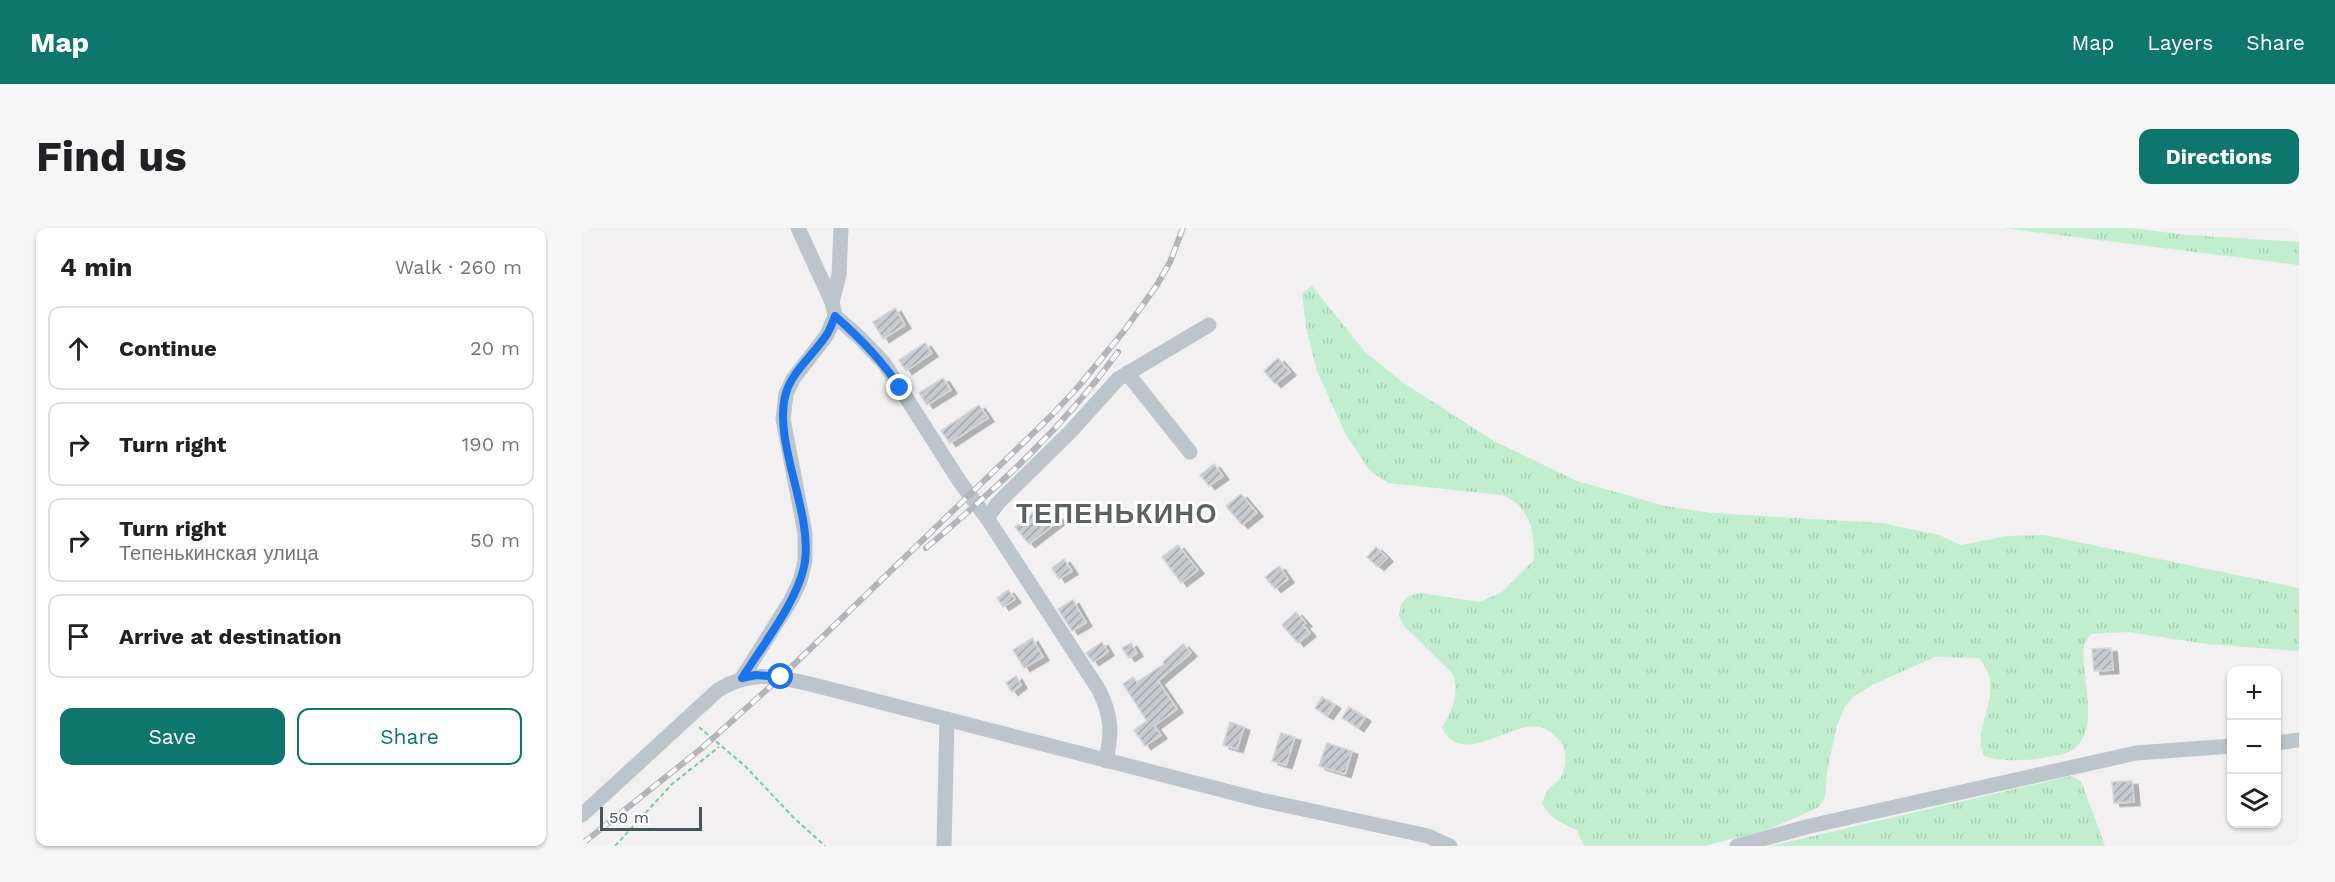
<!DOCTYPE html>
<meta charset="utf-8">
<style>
:root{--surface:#fff;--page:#f6f6f6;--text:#202124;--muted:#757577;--line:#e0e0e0;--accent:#0f766e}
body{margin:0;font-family:"Work Sans",sans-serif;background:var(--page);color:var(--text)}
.controls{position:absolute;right:18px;bottom:18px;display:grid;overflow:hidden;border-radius:12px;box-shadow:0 2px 4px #0004}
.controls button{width:54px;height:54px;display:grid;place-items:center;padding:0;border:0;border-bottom:2px solid var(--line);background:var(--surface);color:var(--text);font:30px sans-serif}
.scale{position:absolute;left:18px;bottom:15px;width:102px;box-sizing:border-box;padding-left:6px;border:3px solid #48555d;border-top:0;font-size:16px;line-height:21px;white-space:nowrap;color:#48555d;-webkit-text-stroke:4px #fff;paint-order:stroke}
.stop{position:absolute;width:18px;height:18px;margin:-14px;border:4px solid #1a73e8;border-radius:50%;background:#fff}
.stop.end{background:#1a73e8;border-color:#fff;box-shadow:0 2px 6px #0008}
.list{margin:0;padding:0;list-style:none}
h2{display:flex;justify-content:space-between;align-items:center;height:78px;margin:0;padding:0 24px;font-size:26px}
h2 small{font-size:20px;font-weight:400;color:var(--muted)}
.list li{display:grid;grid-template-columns:39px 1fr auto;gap:18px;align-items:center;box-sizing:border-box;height:84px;margin:0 12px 12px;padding:0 12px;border:2px solid var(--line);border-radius:12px}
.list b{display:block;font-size:22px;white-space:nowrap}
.list p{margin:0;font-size:20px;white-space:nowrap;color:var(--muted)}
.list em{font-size:20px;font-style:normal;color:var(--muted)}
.actions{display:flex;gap:12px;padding:18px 24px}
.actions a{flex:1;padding:14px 0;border:2px solid var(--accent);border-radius:12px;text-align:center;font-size:21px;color:var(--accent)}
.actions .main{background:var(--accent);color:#fff}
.icon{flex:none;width:33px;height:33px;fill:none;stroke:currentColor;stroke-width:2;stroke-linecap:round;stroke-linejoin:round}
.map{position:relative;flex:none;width:1717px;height:618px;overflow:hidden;border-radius:12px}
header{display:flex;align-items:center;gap:36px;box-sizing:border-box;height:84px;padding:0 30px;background:var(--accent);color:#fff}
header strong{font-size:28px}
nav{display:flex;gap:33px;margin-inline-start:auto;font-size:21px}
.intro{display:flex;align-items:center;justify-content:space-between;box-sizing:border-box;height:144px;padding:0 36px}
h1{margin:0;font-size:42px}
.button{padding:15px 27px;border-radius:12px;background:var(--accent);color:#fff;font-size:21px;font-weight:700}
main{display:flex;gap:36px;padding:0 36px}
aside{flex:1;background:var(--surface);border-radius:12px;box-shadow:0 2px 4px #0004}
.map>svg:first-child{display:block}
</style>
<header>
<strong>Map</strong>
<nav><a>Map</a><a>Layers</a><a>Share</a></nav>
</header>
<div class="intro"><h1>Find us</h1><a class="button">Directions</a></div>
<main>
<aside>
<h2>4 min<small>Walk · 260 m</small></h2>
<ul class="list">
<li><svg class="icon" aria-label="ahead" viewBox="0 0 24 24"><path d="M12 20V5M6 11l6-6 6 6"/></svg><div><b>Continue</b></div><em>20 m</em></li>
<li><svg class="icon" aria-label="right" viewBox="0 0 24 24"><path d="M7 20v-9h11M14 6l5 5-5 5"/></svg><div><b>Turn right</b></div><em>190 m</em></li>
<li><svg class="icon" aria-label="right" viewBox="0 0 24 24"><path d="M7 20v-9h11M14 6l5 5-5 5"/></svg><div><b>Turn right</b><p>Тепенькинская улица</p></div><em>50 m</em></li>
<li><svg class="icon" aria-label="arrive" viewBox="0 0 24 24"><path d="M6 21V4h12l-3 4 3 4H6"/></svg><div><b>Arrive at destination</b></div></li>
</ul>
<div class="actions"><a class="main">Save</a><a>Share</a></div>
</aside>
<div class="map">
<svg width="1717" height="618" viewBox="0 0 1717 618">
<defs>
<pattern id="grass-tufts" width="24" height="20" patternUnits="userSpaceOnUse" patternTransform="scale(1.5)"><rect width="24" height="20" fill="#c0eece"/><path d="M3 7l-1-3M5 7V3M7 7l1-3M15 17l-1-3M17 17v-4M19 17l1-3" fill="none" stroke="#a6ceb3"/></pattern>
<pattern id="building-hatch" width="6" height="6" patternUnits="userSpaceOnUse" patternTransform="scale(1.5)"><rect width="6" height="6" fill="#c7cbcf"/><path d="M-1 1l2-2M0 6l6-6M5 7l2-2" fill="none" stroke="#a4a8ab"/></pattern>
<filter id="shadow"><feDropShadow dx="6" dy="3.5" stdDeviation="0" flood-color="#0004"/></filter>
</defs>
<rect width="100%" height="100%" fill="#f2f0f0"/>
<g fill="url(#grass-tufts)">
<polygon points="1421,0 1549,0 1605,7 1717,14 1717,37"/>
<path d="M730,58L783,124L820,154L910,212L995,253L1083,278L1130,285L1299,295L1357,307L1379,317L1426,308L1462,307L1717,360V423L1625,416L1546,404L1509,406C1506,410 1503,414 1502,418C1498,446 1519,500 1492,521C1485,526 1474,527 1466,529C1445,533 1422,534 1402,528C1391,503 1412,479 1408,452C1407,445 1402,437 1398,430L1353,429L1290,457L1271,469L1263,478L1254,500L1245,545L1243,569L1237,579L1185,602L1122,618H1002L995,602C980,595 968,591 960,575C962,571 963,566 966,562C970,557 979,552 981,545C985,534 985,519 976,511C972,507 966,501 961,500C930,489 881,542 860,500C871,481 877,467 871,446L822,398L817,388L819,376L827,368L838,365L897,374L919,365L952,332C953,305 948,277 920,267L806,255L788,243L763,205L735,143L724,99L720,65Z"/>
<polygon points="1489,548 1499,553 1523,618 1188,618"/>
</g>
<g fill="url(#building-hatch)" stroke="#d4d6db" stroke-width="1.5" filter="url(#shadow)">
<polygon points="313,80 323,97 301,111 291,94"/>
<polygon points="343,115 350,125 324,143 317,132"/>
<polygon points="696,130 708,144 693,156 682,143"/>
<polygon points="361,150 369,162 345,177 337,165"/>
<polygon points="397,177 406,190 368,215 359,203"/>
<polygon points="632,236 641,248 627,258 618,247"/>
<polygon points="659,266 675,285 660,297 644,278"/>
<polygon points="464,274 478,292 447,316 433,299"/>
<polygon points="596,317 616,342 599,355 580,329"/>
<polygon points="794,319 805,330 796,339 785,329"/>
<polygon points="482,331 490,343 477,351 470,340"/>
<polygon points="697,338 706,351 693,361 683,349"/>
<polygon points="426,362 433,371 421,379 415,370"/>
<polygon points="491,372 504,395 490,403 476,381"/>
<polygon points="714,384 724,395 721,397 728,405 716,415 700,397"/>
<polygon points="450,410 461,429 442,440 431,422"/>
<polygon points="520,414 526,424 511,434 504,425"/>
<polygon points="549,415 555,425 547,430 540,420"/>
<polygon points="601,416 609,425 576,453 595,481 572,498 579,507 563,518 552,502 565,493 541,456 551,449 555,454 582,436 581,434"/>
<polygon points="1529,420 1531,442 1512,443 1510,421"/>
<polygon points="434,448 439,457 430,464 424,455"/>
<polygon points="740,469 753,477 745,488 733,480"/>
<polygon points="767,479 783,490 776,500 760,490"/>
<polygon points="648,494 662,499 655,521 641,517"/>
<polygon points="699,505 713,509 704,537 690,533"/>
<polygon points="745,515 770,523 763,546 737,538"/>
<polygon points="1550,553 1552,574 1532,575 1530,554"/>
</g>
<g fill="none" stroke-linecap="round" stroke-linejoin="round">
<g stroke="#78cb9b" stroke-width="2" stroke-dasharray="4.5 3" stroke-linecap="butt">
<polyline points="117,499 163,538 211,589 243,618"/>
<polyline points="33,618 90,556 137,519"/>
</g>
<g stroke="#bcc5cc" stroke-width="15">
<polyline points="250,74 257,47 259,0"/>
<path d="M253,88L277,109L302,135L378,254L405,290L517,462C530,489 530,504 524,533"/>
<polyline points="545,145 608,224"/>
<polyline points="405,290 416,275 489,203 536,151 627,97"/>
<polyline points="160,450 209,372 218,353 223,333 223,305 201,191 204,166 211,151 245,107 253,88 250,74 216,0"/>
<polyline points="1694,515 1717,512"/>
<path d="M0,587L136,462C169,442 191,448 228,456L679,572L846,608L868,618"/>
<polyline points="362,618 365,491"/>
<polyline points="1155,618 1228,598 1554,525 1650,518"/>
</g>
<g stroke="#b2b5ba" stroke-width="6">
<g id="rail">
<path d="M344,320C415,260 481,200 536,124"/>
<polyline points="0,616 120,520 199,449 469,188 496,159 542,103 575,57 588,34 601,0"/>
</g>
</g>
<use href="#rail" stroke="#fff" stroke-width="4" stroke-dasharray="11" stroke-linecap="butt"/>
</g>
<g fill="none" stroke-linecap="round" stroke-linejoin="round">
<path stroke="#1a73e8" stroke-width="8" d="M199,449L174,447L160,450C180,418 218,370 223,333C230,282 190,212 204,165C210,144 231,127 243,109C248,103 250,95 253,88C278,110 300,132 318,160"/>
</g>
<g text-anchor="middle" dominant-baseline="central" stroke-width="6" stroke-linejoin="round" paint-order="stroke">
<g font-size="27" font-weight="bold" letter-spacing="1.5" fill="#5c6164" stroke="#fff">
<text x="535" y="286">ТЕПЕНЬКИНО</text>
</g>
</g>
</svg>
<div class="controls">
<button>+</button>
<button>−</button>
<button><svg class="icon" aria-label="layers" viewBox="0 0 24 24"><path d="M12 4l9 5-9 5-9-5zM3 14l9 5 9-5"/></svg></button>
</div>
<div class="scale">50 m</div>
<div class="stop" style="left:199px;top:449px"></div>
<div class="stop end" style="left:318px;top:160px"></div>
</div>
</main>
